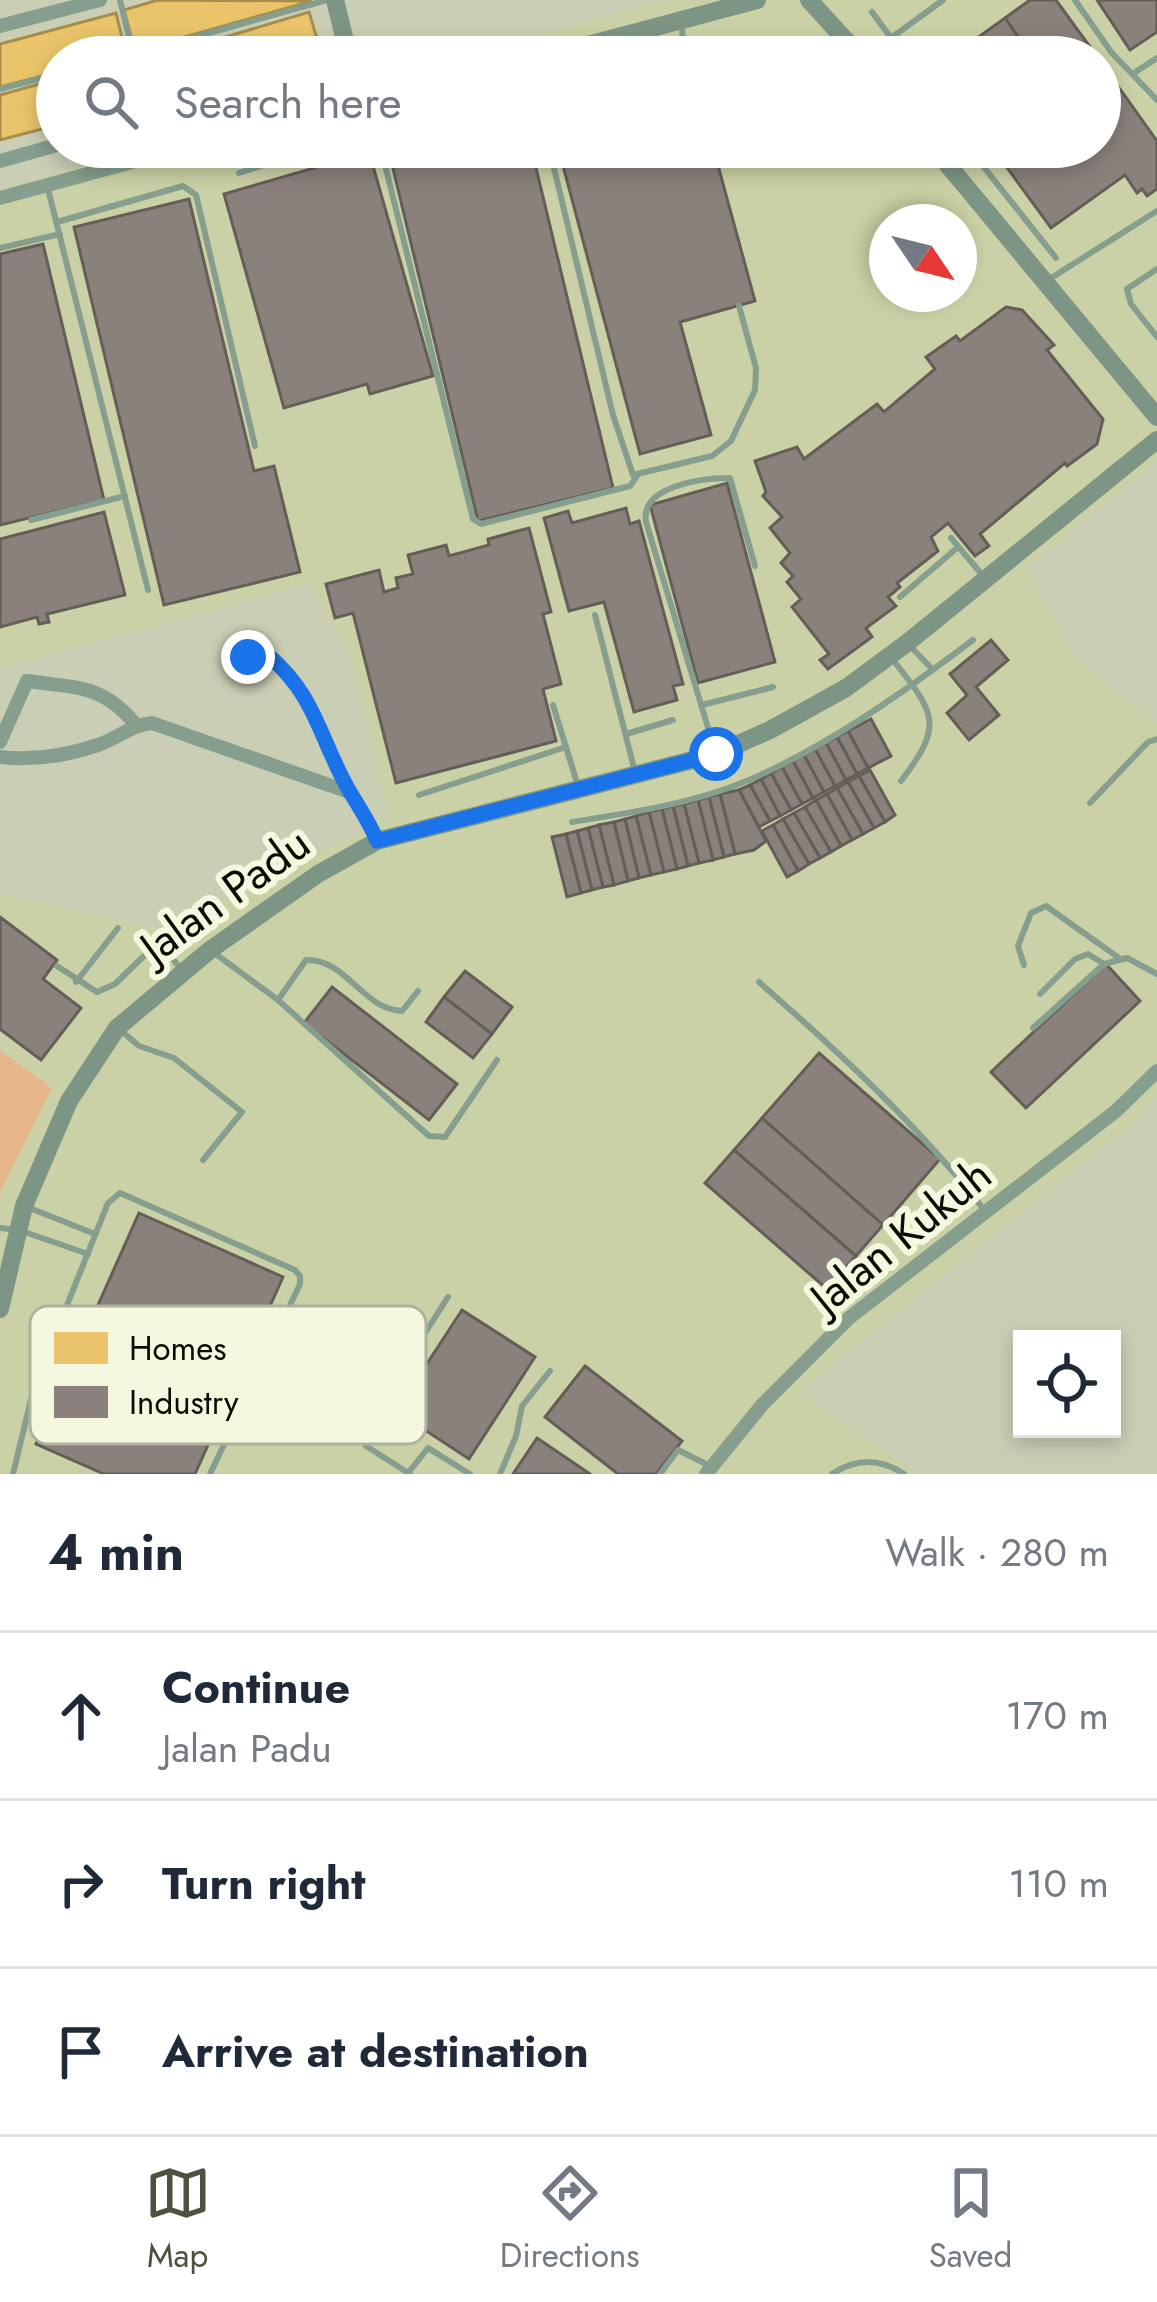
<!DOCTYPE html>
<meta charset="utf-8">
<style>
:root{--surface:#fff;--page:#f2f2f3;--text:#1f2937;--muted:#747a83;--line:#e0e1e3;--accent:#4e5140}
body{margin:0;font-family:Jost,sans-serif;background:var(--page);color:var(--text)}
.controls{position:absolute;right:36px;bottom:36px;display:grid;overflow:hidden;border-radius:0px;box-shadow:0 6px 18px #0003}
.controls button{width:108px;height:108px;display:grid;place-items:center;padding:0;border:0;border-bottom:3px solid var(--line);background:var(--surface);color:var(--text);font:60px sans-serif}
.compass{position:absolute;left:869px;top:204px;width:108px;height:108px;border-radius:50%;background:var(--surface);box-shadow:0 6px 18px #0003;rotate:125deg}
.stop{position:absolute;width:36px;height:36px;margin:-27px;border:9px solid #1a73e8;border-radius:50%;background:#fff}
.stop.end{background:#1a73e8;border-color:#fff;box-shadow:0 3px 12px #0008}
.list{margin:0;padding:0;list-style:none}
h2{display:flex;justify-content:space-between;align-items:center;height:156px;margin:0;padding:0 48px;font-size:51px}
h2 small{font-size:39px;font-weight:400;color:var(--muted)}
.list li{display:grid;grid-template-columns:78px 1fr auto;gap:36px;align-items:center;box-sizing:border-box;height:168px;padding:0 48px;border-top:3px solid var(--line)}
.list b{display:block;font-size:45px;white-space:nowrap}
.list p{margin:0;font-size:39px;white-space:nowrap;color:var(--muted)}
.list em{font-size:39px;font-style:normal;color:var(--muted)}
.icon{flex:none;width:66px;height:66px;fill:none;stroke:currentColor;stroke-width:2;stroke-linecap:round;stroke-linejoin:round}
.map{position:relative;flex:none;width:1157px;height:1474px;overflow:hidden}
.search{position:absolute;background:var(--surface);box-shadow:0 6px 18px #0003;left:36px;right:36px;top:36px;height:132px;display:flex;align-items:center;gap:30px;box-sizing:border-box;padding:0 42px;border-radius:66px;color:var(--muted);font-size:45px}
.sheet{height:660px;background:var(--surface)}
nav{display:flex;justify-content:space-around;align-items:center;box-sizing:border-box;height:168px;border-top:3px solid var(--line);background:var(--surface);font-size:33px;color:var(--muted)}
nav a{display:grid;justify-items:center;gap:6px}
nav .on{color:var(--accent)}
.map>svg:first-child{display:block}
</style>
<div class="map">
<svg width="1157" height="1474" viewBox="0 0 1157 1474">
<rect width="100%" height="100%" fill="#caceb4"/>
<path fill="#cbd1a6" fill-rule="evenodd" d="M664,0H1157V461L1026,569L1077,660L1157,723V1096L1128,1128L799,1392L919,1474H0V1193L51,1088L0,1050V893L160,930L388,818L354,666L311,583L0,668V189L146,147H1100V57H462ZM887,222H959V294H887Z"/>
<polygon fill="#e6b78a" points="0,1050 52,1088 0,1192"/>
<g fill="#e9c46a" stroke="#a68d4a" stroke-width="3">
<polygon points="158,0 312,1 135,51 124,10"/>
<polygon points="309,12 321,52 305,57 159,57"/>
<polygon points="116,13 126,54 57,57 57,72 0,87 0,44"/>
<polygon points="57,79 57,125 0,140 0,95"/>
</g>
<g fill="#8a817c" stroke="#645e57" stroke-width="3">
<polygon points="1030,0 1056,0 1090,47 1077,57 1032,57 1005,18"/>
<polygon points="1097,0 1157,0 1157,32 1130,50"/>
<polygon points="1005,18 1032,57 991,57 977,38"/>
<polygon points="1100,61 1157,141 1157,189 1147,196 1142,189 1137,193 1125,175 1051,228 992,147 1100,147"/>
<polygon points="411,147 531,147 613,488 478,521 389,152"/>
<polygon points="558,147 713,147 755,301 680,322 711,435 640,454"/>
<polygon points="369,152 433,376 370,394 367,384 284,408 224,194"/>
<polygon points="189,199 254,471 274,466 300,572 164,605 74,227"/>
<polygon points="43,244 104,500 0,525 0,254"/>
<polygon points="1006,307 1022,310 1054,345 1047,350 1103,419 1097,444 1067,466 1065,463 980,534 989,546 975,556 948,523 931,537 938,551 897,583 900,587 888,597 896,606 866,628 872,637 828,669 820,660 829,654 792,607 801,599 787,582 793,576 781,563 790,553 770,528 782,517 763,496 766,492 755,461 797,447 804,459 877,404 884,412 935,369 926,357 956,336 960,341"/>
<polygon points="727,483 775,662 698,683 650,505"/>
<polygon points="626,508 630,524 639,521 683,684 673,686 677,700 634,712 604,602 569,611 544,518 568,511 572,523"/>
<polygon points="104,512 125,595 47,614 49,622 39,624 37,617 0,627 0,539"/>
<polygon points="529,528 551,612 543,614 561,684 543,689 556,741 396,783 353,613 335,618 326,584 379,570 384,592 398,588 396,578 413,574 408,555 446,545 449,556 489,545 488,539"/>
<polygon points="991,640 1008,660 976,687 999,715 969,740 947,713 967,695 950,674"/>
<polygon points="871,719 891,756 868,768 848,731"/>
<polygon points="848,731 868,768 857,774 837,737"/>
<polygon points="837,737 857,774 846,780 826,743"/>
<polygon points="826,743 846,780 835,786 815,749"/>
<polygon points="815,749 835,786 824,792 804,755"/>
<polygon points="804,755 824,792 813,798 793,761"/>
<polygon points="793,761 813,798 802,804 782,767"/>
<polygon points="782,767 802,804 791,810 771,773"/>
<polygon points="870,770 895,815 885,822 859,776"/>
<polygon points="771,773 791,810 780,816 761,779"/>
<polygon points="859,776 885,822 874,828 848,782"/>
<polygon points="761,779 780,816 770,821 750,785"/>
<polygon points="848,782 874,828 863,834 837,788"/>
<polygon points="750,785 770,821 759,827 739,790"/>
<polygon points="837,788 863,834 852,840 827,794"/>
<polygon points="739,790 766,841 754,850 735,854 720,794"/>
<polygon points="720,794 735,854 724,857 709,797"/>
<polygon points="827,794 852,840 841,846 816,800"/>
<polygon points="709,797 724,857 713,860 698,800"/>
<polygon points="698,800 713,860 699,863 684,804"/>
<polygon points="816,800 841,846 831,852 805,807"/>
<polygon points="684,804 699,863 688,866 673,806"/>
<polygon points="673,806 688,866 677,869 662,809"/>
<polygon points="805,807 831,852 820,858 794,813"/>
<polygon points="662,809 677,869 664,872 649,812"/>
<polygon points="649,812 664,872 651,875 636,816"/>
<polygon points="794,813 820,858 809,864 783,819"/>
<polygon points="636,816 651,875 639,878 625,819"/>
<polygon points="625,819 639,878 628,881 614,822"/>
<polygon points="783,819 809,864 798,871 773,825"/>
<polygon points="614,822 628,881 614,885 599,825"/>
<polygon points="599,825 614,885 603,887 588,828"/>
<polygon points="773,825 798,871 787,877 762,831"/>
<polygon points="588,828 603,887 592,890 577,831"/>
<polygon points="577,831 592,890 581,893 566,834"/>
<polygon points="566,834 581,893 567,897 552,837"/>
<polygon points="0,917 57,960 43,979 81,1008 41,1060 0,1029"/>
<polygon points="1106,964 1140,1001 1026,1108 991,1072"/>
<polygon points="465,971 512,1007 492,1034 444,997"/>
<polygon points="332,987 457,1084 429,1120 304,1023"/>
<polygon points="444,997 492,1034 473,1058 426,1022"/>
<polygon points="819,1053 940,1159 883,1225 762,1118"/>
<polygon points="762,1118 883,1225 856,1256 734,1150"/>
<polygon points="734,1150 856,1256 827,1289 705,1183"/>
<polygon points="139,1213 283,1277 195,1474 104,1474 36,1444"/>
<polygon points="462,1310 535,1357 469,1459 396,1411"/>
<polygon points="585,1366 682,1441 656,1474 618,1474 545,1417"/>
<polygon points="537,1438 590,1474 513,1474"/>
</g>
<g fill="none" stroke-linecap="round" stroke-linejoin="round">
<g stroke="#859e8e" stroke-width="6">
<polyline points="120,0 133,54"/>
<polyline points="1075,0 1111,52 1157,100"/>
<polyline points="872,12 905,57"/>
<polyline points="682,23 683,57"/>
<polyline points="891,38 943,0"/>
<polyline points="124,57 327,0"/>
<polyline points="658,57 682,50"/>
<polyline points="1134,73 1157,58"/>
<polyline points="0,89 57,74"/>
<polyline points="385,147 383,157 473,519 481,524 630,486 637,476"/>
<polyline points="549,147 613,415 633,475 712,456 731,441 755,390 756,368 739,306"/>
<polyline points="945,156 963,149 971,151 1056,258"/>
<polyline points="239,173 282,159 286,147"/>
<polyline points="48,189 148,590"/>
<polyline points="57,222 183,186 196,195 255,446"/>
<polyline points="0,248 60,234"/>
<polyline points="1157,269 1127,289 1131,304 1157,337"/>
<polyline points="1048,280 1157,211"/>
<polyline points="31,520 125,496"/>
<polyline points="951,538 984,577"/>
<polyline points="900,597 958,547"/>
<polyline points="595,615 635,772"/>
<polyline points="909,645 933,670"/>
<path d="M893,660C936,714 944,725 901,781"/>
<polyline points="553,705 578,786"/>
<polyline points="702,705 773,687"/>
<polyline points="626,734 673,720"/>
<path d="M715,751L646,522C640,486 702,478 730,478L755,566"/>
<polyline points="419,795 566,747"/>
<polyline points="1090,803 1148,742 1157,739"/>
<path d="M572,822C629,813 691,804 744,782C824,749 904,692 973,640"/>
<polyline points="213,952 278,1000 429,1136 445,1137 497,1060"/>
<polyline points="1024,965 1018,946 1031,913 1046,906 1119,958"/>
<polyline points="57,966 97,992 115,984 152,948 166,951 182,970"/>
<polyline points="76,982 118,928"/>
<path d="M759,982C840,1053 919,1126 985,1211"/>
<polyline points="1040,994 1075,959 1088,954 1104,964"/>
<path d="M278,1000L306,960C347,959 362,1009 402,1011L418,991"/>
<polyline points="1033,1028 1104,964 1127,958 1157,974"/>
<polyline points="119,1029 139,1046 174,1058 242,1112 203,1160"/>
<polyline points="27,1207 95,1234"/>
<polyline points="0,1228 19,1230 88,1254"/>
<polyline points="408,1473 428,1448 470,1474"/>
<polyline points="13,1474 34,1387 108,1203 120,1193 295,1270 300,1276 300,1284 210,1474"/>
<polyline points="410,1474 366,1446 363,1439 386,1394 448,1297"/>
<polyline points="500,1474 516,1436 522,1406 550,1371"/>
<polyline points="660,1474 678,1450 710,1466"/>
<path d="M832,1474C856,1458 880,1458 904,1474"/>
</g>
<g stroke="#859e8e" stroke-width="14">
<polyline points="0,26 100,0"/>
<polyline points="0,161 57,145"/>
<polyline points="0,198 187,147"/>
<path d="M248,657L269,656C317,697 320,741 350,792C360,809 370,823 377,841"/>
<path d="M0,742L27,681C75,688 103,684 135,724"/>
<path d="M0,757C34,761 65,756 98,745C118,738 131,725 152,723L349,792"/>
<polyline points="706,1474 762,1405 849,1318 1116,1111 1157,1071"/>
</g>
<g stroke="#7d9585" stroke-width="18">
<polyline points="335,0 349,57"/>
<polyline points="809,0 861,57"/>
<polyline points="543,57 757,0"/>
<polyline points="933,147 1157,417"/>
<polyline points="0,1309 24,1206 69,1101 117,1028 210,950 318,874 377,841 716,754 770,730 846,688 907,643 1157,440"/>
</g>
</g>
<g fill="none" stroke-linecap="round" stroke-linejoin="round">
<path stroke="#1a73e8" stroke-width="15" d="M248,657L269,656C317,697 320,741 350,792C360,809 370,823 377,841L716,754"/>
</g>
<g text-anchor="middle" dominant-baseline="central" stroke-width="12" stroke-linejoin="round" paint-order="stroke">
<g font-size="45" fill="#0b0d01" stroke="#f4f8df">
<text transform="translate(225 895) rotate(-36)">Jalan Padu</text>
<text transform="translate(901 1236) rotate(-39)">Jalan Kukuh</text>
</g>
</g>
<rect x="30" y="1306" width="396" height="138" rx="18" fill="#f4f8df" stroke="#aeb29c" stroke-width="3"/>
<rect x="54" y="1332" width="54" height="32" fill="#e9c46a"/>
<rect x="54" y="1386" width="54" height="32" fill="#8a817c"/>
<g font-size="33" fill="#0b0d01">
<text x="129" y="1360">Homes</text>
<text x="129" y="1414">Industry</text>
</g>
</svg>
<div class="controls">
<button><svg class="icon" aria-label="locate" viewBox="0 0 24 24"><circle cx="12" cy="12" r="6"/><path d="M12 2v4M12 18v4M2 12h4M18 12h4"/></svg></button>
</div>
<svg class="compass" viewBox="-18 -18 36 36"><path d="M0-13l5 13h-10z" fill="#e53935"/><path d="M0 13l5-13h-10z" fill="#747a83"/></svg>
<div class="stop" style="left:716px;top:754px"></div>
<div class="stop end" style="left:248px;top:657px"></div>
<div class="search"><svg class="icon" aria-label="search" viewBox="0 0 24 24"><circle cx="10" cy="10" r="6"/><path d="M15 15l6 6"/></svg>Search here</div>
</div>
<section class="sheet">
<h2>4 min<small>Walk · 280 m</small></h2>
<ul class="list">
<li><svg class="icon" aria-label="ahead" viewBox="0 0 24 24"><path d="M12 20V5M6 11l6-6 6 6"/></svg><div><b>Continue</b><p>Jalan Padu</p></div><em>170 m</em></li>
<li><svg class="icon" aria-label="right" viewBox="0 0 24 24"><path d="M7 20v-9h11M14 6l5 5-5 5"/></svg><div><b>Turn right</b></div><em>110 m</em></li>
<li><svg class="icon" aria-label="arrive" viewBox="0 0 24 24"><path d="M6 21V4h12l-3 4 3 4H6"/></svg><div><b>Arrive at destination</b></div></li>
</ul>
</section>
<nav>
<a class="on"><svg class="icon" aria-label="map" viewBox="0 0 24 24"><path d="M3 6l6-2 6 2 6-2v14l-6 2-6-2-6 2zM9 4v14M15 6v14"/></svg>Map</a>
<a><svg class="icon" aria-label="directions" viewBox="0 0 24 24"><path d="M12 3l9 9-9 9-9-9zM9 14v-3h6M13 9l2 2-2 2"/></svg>Directions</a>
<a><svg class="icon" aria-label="saved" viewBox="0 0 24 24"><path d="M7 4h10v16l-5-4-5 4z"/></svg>Saved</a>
</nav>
